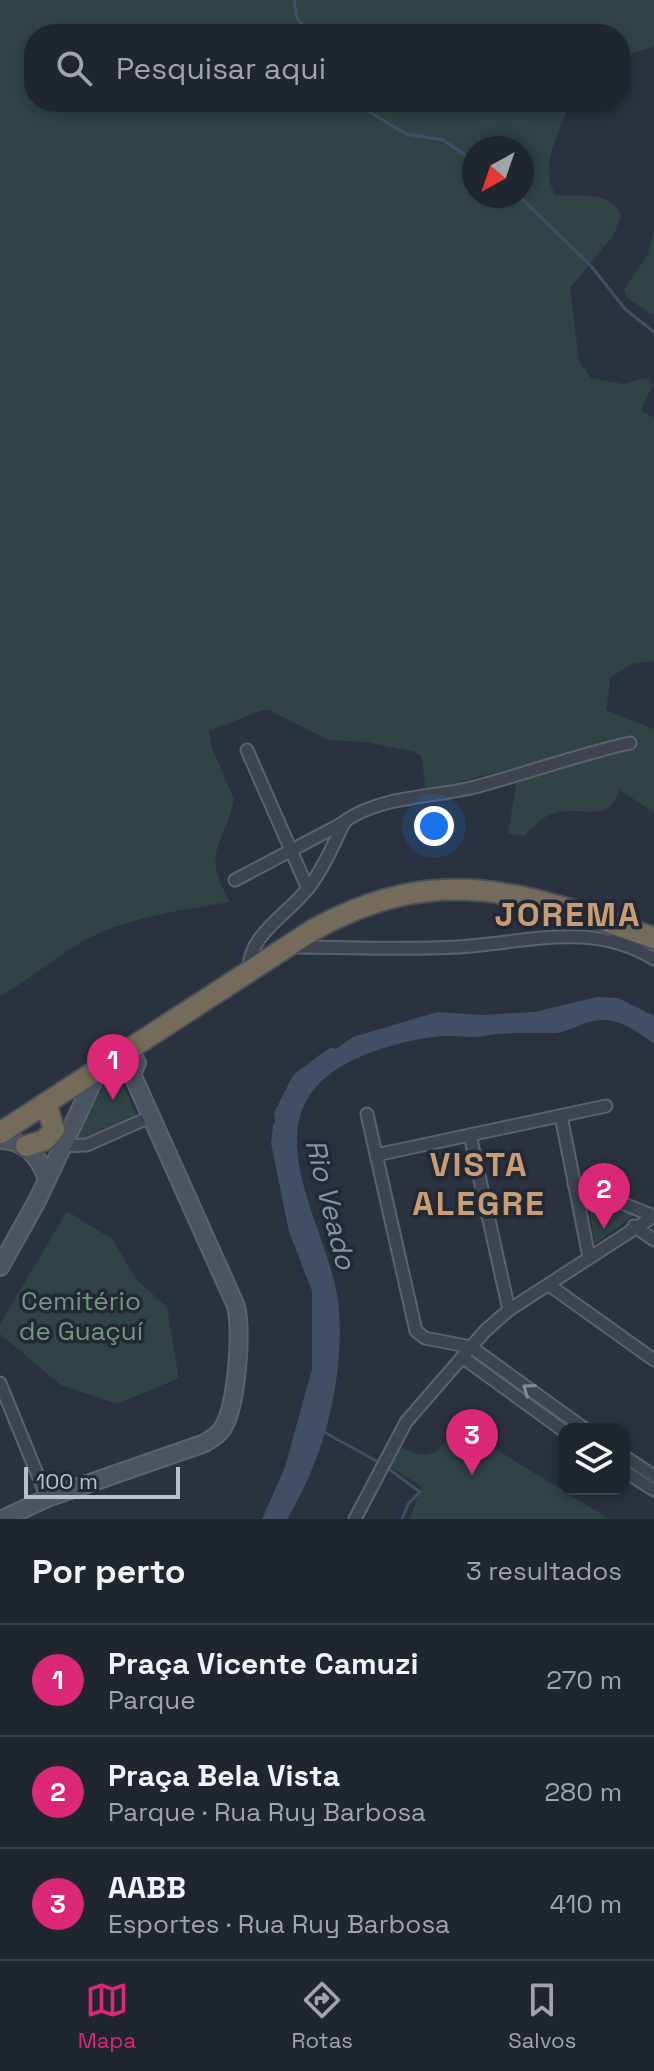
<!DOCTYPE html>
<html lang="pt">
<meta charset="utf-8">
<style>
:root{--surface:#1f262e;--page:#272e36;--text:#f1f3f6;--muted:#a1a5aa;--line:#3c434a;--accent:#db2777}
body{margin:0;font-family:"Space Grotesk",sans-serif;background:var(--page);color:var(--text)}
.controls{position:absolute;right:24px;bottom:24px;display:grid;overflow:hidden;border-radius:16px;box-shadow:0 4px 12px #0003}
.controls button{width:72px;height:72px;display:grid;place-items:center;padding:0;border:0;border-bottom:2px solid var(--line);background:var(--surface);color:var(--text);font:40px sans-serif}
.compass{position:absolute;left:462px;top:136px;width:72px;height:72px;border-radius:50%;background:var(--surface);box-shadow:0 4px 12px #0003;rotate:220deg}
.scale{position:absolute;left:24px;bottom:20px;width:156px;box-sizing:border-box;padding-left:8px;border:4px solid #babfc9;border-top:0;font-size:22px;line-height:28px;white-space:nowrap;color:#babfc9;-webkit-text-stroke:6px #222934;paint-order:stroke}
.you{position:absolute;left:434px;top:826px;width:28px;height:28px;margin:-20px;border:6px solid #fff;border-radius:50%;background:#1a73e8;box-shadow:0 0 0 12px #1a73e833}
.badge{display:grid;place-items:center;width:52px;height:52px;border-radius:50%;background:var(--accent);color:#fff;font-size:26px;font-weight:700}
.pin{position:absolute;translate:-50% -66px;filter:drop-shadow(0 2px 4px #0008)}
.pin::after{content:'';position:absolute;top:42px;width:28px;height:24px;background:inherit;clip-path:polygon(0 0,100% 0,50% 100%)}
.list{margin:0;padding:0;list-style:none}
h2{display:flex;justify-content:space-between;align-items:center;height:104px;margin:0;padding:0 32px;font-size:34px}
h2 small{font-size:26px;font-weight:400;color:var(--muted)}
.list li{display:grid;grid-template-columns:52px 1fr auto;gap:24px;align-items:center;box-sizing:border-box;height:112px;padding:0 32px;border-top:2px solid var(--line)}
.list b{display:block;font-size:30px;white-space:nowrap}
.list p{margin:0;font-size:26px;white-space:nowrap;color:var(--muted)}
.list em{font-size:26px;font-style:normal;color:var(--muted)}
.icon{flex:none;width:44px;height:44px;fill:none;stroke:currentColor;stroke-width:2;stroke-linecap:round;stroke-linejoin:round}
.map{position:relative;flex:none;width:654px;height:1519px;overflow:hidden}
.search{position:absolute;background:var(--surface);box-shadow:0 4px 12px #0003;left:24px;right:24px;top:24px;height:88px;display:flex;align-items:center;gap:20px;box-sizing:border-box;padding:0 28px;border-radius:32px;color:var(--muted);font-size:30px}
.sheet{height:440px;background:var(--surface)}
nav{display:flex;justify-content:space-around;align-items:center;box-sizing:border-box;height:112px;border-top:2px solid var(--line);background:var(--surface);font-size:22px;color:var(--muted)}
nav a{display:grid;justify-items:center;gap:4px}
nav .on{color:var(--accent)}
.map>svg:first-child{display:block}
</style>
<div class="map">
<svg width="654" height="1519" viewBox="0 0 654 1519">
<rect width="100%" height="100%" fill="#29323e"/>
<g fill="#314345" fill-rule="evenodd">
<path d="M0,0H654V47L620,57V34H34V102H570C561,129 537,169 556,195C579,197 611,189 621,216L613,236L570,288L579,361L591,378L623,384L646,378L653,385L642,406L643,412L654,417V661L632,664L611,677L606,710L654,729V813L620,790C607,825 584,805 555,813C543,816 533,827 524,836L508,833L519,767L426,790L421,756L415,752L366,742L328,740L269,710H262L209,731L212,748L234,799C225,845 200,851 230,902C189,909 143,915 104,931C65,947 36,977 0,996ZM474,148H522V196H474Z"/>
<polygon points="654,230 654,316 627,298 624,289 647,256"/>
<polygon points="107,1079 122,1083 137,1117 85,1141 75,1140"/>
<polygon points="587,1195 635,1214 595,1244"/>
<polygon points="67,1211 112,1239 137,1280 167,1307 179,1378 117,1404 61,1385 0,1334 0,1324"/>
<path d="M455,1430L502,1453L609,1519H410L421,1486L390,1467L401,1447C430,1463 436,1454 455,1430Z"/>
</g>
<path fill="#414e66" d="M597,997L618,998L654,1016V1044C631,1027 612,1013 583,1024C574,1027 564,1033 554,1033C530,1033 506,1032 483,1036C471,1039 458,1035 446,1036C416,1037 368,1050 342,1066C245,1123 334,1232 339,1310C344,1381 324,1459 287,1519H262L285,1467L312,1369V1291L289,1232L271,1143L273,1125L288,1098L323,1058L353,1037L437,1012L480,1015L534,1012Z"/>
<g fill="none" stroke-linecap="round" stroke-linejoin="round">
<g stroke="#414e66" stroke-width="3">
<polyline points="294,0 297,18 309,34"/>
<polyline points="353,102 406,134 443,140 474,161"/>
<polyline points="519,196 591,266 625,309 654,332"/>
<polyline points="324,1432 380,1463"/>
<polyline points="386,1467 420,1492 408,1504 402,1519"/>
</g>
<polyline stroke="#414e66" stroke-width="18" points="283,1115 300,1081 332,1057"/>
<g stroke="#5b626c" stroke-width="15">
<g id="street">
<polyline points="247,750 308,889"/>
<polyline points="235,880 345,822"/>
<path d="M293,947C348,947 403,950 458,947C526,943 591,920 654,959"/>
<path d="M249,971C247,935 289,914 309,887C324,868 334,843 345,821C383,795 432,798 475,787C527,773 577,755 630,743"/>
<polyline points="367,1114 416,1331 425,1338 471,1347 585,1429"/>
<polyline points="561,1116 589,1257"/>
<polyline points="470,1135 509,1310"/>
<polyline points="63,1146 87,1145 150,1117"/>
<polyline points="376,1155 606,1106"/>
<polyline points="574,1184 654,1216"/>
<polyline points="634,1226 654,1240"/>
<polyline points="549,1285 654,1360"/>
<polyline points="462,1357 564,1431"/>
<polyline points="0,1383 47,1498"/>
<polyline points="624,1456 654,1476"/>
<polyline points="624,1471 654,1490"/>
<polyline points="355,1519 406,1422 485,1331 509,1310 654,1216"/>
</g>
</g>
<g stroke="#5b626c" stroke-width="20">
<g id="secondary">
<polyline points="109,1062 118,1072 132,1074 137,1063 130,1048"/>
<path d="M0,1140C25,1140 39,1156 47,1179"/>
<polyline points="0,1267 37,1201 99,1069"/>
<path d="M3,1519L47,1498L205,1443C213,1438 220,1434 224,1426C237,1402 242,1332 236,1306L132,1074"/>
</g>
</g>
<g stroke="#484f59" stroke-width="24">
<g id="highway">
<path d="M0,1133L313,930C439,860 527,893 654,938"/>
<polyline points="26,1146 45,1140 54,1129 46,1104"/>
</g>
</g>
<use href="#street" stroke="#3d444f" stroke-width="11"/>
<use href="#secondary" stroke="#4c5361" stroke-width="16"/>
<use href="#highway" stroke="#746b5b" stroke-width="20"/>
</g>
<defs><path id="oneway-chevron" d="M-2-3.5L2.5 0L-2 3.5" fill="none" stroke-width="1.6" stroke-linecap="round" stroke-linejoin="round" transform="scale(2)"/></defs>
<use stroke="#828892" href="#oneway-chevron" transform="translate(528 1389) rotate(-145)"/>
<g text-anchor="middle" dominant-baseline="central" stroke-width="7" stroke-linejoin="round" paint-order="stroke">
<g font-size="26" fill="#74977d" stroke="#222934">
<text x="81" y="1301">Cemitério<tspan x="81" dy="30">de Guaçuí</tspan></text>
</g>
<g font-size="28" font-style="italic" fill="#8594ad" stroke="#222934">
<text transform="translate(331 1204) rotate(76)">Rio Veado</text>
</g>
<g font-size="34" font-weight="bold" letter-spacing="2" fill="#ca9c74" stroke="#222934">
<text x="568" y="914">JOREMA</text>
<text x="479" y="1164">VISTA<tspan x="479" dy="39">ALEGRE</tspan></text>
</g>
</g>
</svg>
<div class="controls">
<button><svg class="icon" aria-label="layers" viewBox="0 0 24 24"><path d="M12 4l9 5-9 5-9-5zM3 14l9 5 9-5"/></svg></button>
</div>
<svg class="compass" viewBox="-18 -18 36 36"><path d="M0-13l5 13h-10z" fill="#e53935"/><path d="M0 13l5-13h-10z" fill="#a1a5aa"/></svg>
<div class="scale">100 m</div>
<div class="you"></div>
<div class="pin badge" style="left:113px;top:1100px">1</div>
<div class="pin badge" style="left:604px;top:1229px">2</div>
<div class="pin badge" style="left:472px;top:1475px">3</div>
<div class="search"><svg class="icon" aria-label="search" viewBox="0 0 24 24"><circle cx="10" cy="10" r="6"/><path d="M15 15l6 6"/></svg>Pesquisar aqui</div>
</div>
<section class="sheet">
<h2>Por perto<small>3 resultados</small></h2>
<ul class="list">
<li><span class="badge">1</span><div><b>Praça Vicente Camuzi</b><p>Parque</p></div><em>270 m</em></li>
<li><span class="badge">2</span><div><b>Praça Bela Vista</b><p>Parque · Rua Ruy Barbosa</p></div><em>280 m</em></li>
<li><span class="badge">3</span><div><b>AABB</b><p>Esportes · Rua Ruy Barbosa</p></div><em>410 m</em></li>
</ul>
</section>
<nav>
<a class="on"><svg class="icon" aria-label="map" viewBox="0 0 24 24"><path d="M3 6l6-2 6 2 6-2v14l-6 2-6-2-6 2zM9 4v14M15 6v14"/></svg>Mapa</a>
<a><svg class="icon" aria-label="directions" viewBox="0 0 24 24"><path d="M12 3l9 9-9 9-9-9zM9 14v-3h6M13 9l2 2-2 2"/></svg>Rotas</a>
<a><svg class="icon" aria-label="saved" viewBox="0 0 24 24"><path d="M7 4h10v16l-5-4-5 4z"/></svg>Salvos</a>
</nav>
